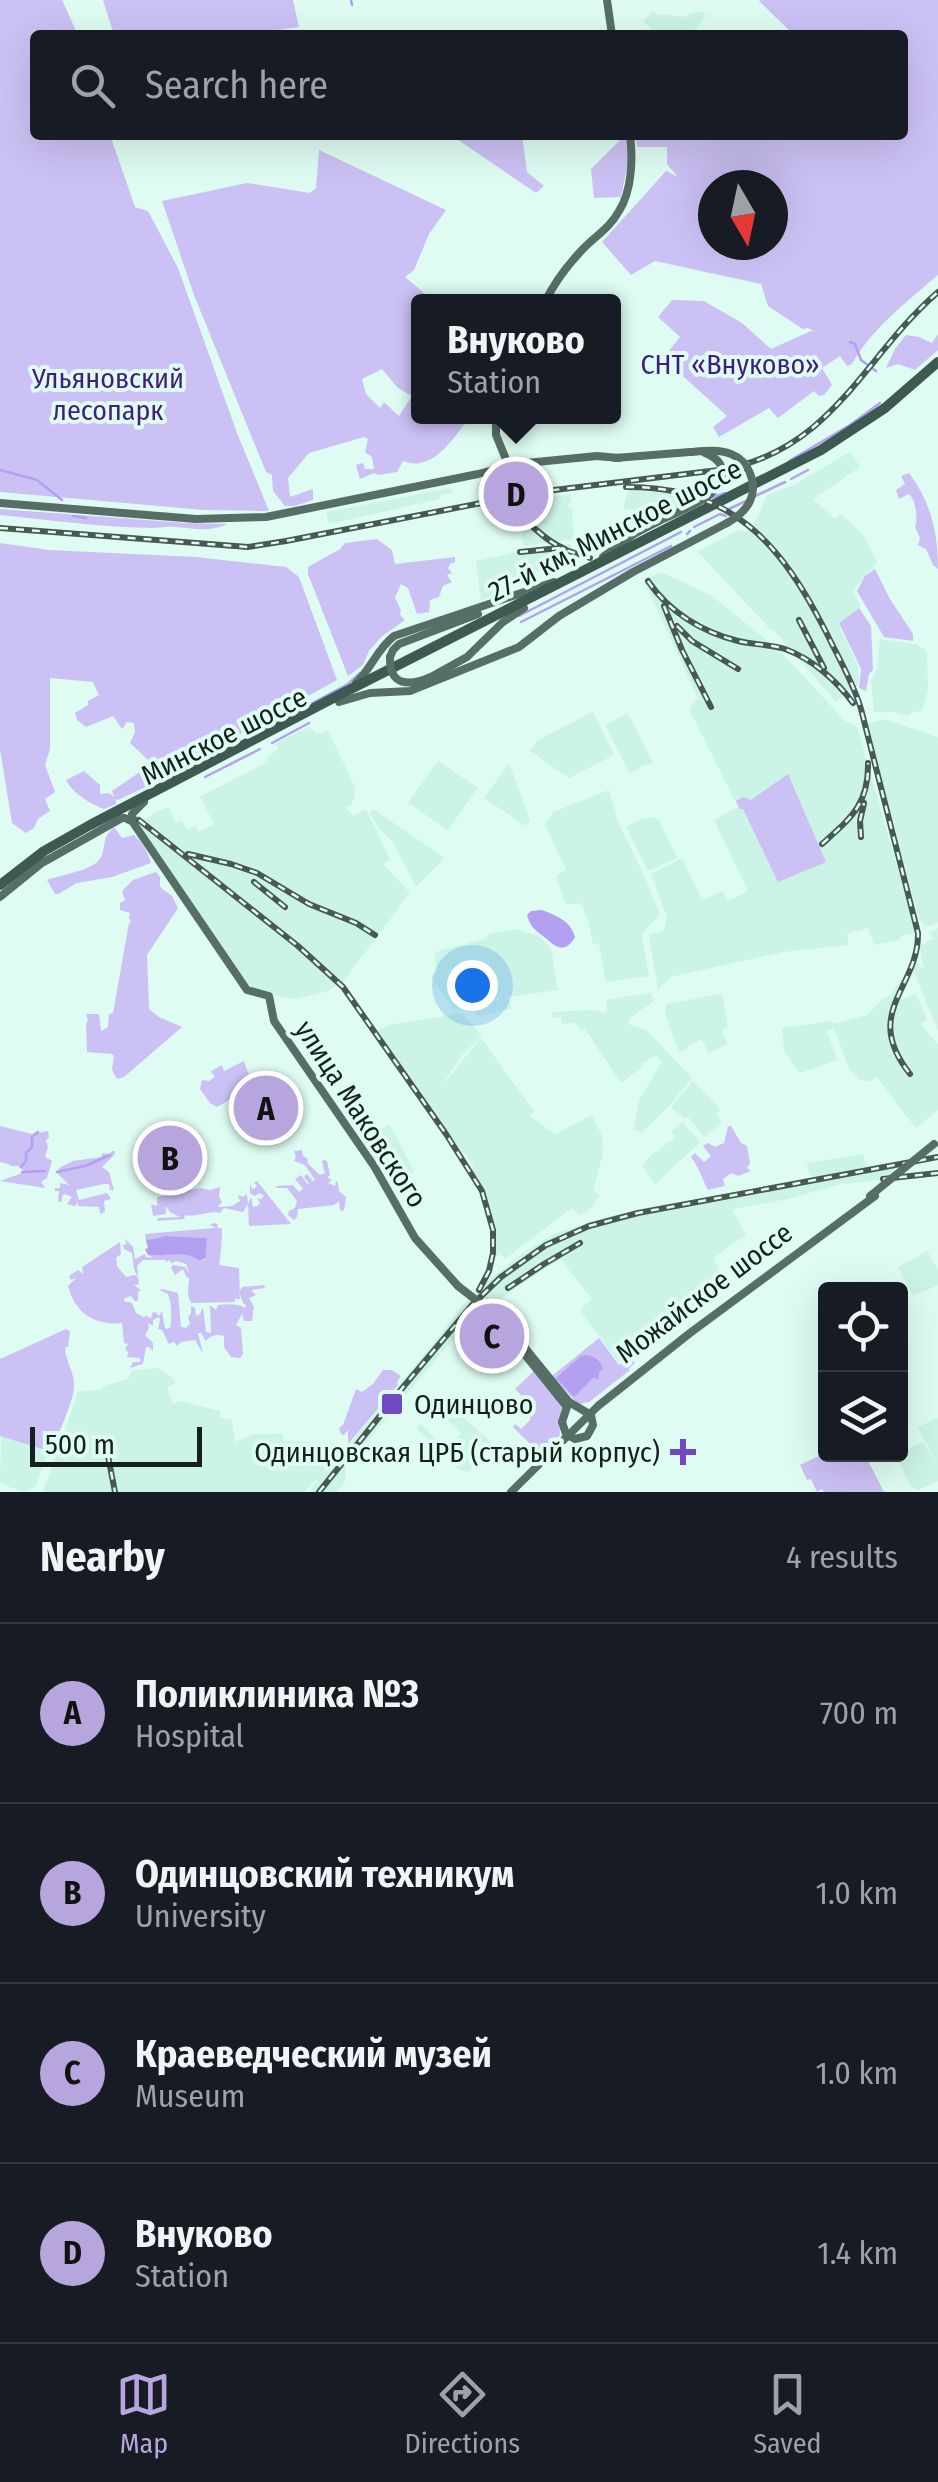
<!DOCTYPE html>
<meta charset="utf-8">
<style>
:root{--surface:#171b24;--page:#242831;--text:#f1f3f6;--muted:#9ea1a6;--line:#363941;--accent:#b7a6de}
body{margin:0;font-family:"Fira Sans Condensed",sans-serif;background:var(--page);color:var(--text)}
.controls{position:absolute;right:30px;bottom:30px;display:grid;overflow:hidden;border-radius:10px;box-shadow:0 10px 40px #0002}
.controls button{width:90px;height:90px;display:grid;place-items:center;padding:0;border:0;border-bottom:2px solid var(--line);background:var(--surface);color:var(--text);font:50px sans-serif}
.compass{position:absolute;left:698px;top:170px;width:90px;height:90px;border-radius:50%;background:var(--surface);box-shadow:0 10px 40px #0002;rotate:171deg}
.scale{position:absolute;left:30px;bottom:25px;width:172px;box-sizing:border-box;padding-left:10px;border:5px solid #15201c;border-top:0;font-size:28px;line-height:35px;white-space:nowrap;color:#15201c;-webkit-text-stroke:8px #defcf2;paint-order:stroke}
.you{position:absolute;left:472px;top:985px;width:35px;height:35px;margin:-25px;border:8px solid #fff;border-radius:50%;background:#1a73e8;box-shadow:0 0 0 15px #1a73e833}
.badge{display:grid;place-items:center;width:65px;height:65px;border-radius:50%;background:var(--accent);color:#111;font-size:32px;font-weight:700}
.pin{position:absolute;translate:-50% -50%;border:5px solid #fff;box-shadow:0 2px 10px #0006}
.popup{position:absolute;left:411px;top:294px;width:210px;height:130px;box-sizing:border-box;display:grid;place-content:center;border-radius:10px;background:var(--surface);filter:drop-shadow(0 2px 8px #0005);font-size:32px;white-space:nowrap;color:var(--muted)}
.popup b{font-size:38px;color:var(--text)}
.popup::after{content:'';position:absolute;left:50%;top:100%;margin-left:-20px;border:20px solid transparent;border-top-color:var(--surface)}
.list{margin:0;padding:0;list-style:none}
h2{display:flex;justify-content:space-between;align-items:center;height:130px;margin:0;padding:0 40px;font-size:42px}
h2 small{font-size:32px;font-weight:400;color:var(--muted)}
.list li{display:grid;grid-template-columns:65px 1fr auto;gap:30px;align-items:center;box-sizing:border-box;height:180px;padding:0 40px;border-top:2px solid var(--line)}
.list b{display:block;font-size:38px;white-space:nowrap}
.list p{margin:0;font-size:32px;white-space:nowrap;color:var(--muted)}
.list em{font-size:32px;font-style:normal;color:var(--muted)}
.icon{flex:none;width:55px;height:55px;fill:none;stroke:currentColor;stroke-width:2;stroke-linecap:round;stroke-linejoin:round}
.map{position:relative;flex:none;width:938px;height:1492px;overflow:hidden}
.search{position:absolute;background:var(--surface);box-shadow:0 10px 40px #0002;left:30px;right:30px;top:30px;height:110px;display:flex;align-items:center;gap:25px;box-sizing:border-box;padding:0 35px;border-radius:10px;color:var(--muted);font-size:38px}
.sheet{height:850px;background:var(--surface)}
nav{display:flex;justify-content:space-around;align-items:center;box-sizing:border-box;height:140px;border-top:2px solid var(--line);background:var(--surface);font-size:28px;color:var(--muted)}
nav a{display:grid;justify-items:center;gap:5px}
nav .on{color:var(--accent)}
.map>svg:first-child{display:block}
</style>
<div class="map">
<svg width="938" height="1492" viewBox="0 0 938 1492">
<rect width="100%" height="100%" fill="#defcf2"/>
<g fill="#cbf3e6">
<polygon points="653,11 656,14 686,17 689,14 702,11 706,16 690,35 657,35 643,21"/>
<polygon points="850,452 860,467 813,499 835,519 841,514 864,536 877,562 853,591 861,606 838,623 859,669 858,685 836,702 773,629 771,630 698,552 738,530 745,532 757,519 767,495 792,486"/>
<polygon points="450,488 453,492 440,495 440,499 329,524 326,512"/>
<polygon points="629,488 667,491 685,497 677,508 667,513 623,509"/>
<polygon points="570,494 571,502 568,503 569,508 572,508 574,539 524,546 516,502"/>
<polygon points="555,544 571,544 572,553 481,601 476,561"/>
<polygon points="661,572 712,596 780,651 846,722 857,726 916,933 900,936 901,940 874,945 868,928 847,934 849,945 783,952 670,977 658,990 649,935 664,930 667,917 651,874 682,858 702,900 722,891 728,901 748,891 714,820 738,807 689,709 698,698 644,581"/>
<polygon points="880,639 916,644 927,651 928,691 921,712 915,711 908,716 892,712 874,712 871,681 877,668"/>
<polygon points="593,712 614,755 569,778 530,751 538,740"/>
<polygon points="628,713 653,763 647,765 645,764 630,774 605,725"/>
<polygon points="884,719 938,737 938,923 925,927 919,918 909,883 892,815 887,805 866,724"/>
<polygon points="310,727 316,734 328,730 356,789 352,804 346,808 353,816 366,809 390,859 383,864 410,893 343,982 325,992 295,999 259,992 251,987 134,820 137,817 142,821 157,811 169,807 176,823 182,821 187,830 195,826 199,832 214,824 200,797 268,762 268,757 278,749 275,743"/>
<polygon points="438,761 478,788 448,830 408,803"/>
<polygon points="509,763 530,820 526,826 484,798"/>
<polygon points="609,790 618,822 644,875 660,915 641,934 649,976 606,982 599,944 593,944 588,921 581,903 566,905 557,879 557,875 566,870 545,824 553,812"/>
<polygon points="373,809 445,858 416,887 393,842 378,827 370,813"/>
<polygon points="654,817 660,822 677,858 650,870 647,869 626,827 641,819"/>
<polygon points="938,928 938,1031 913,970 917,961 924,970 919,943 924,944 931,939 935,940 930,933"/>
<polygon points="516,929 539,936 551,948 558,990 507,997 512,1008 478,1017 469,1007 453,1009 431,977 438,970 436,968 435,952 485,939 490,933"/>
<polygon points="901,979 906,981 895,1002 916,994 927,1019 921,1024 938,1045 938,1110 916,1128 877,1077 871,1081 860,1080 849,1069 834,1028 827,1031 837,1060 800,1073 784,1051 782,1028 832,1021 833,1024 867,1015 883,999 892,994"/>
<polygon points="651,993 654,1001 630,1018 628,1024 646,1030 692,1078 669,1106 642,1133 634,1129 639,1100 662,1062 657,1056 652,1057 641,1065 642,1068 621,1083 585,1029 582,1031 575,1023 562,1024 561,1017 553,1018 552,1012 589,1010 606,1013 607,1015 606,1000"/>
<polygon points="722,994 728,1027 721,1030 728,1044 709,1053 701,1039 679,1053 665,1013 666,1004"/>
<polygon points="462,1013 482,1036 462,1055 440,1088 481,1038 534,1111 530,1116 555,1134 592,1115 602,1136 603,1153 593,1191 600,1195 589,1211 579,1215 572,1208 505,1259 501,1254 496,1257 494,1255 493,1220 484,1191 471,1169 474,1165 453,1142 441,1124 442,1122 424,1102 377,1032 388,1025"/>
<polygon points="693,1081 721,1110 716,1114 722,1122 705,1137 688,1117 685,1119 671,1107"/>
<polygon points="682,1122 700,1142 655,1184 643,1166 649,1157 675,1138 671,1132"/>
<polygon points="390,1125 414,1172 394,1188 362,1140"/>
<polygon points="863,1154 866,1167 894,1162 895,1168 887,1179 837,1185 788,1199 733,1209 733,1211 746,1235 713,1258 722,1274 708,1282 714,1291 702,1299 704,1303 641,1352 638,1350 619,1363 580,1310 592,1299 561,1260 550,1265 493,1304 454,1338 346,1466 345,1482 337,1492 310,1492 319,1477 304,1492 43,1492 78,1392 103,1389 103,1386 128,1379 132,1371 155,1368 163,1370 176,1382 167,1388 173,1404 179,1401 220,1411 220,1418 232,1420 235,1442 255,1434 283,1434 284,1441 338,1444 337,1456 333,1463 406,1377 476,1290 523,1253 554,1234 606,1217 815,1177 809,1175 807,1163"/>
<polygon points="927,1251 938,1270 938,1285 913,1296 898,1267"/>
<polygon points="455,1410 493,1444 468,1472 459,1470 417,1429 420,1423 448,1451 461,1433 446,1419"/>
<polygon points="938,1418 938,1481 918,1490 910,1486 896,1455 900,1454 901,1452 923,1442 936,1464 918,1427"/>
<polygon points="1,1436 48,1452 35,1488 22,1492 0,1483"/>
</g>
<g fill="#ccc1f4" fill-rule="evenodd">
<polygon points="0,0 62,0 78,35 35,35 35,135 110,135 135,207 148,211 178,268 237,433 269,511 204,510 0,492"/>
<polygon points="103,0 293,0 299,27 242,35 114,35"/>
<path d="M760,0H938V275C907,302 872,328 852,364L847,366L840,356L822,368L832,385L824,395L819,396L814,391L778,418L769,408L719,437L713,427L727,416L663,358L680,337L658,317L672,300L704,301L742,323L771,349L811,331L815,332L808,328L803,329L768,306L761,284L655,261L631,275L602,242L666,171L678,177L667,164V147H637L635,135H903V35H794L759,1ZM713,185H773V245H713Z"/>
<polygon points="451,135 522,135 527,172 544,186 536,193"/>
<polygon points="628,136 628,162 621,197 594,198 591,169 619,141"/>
<path d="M319,150L446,210L429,234L414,270L405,277L424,293L443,301L418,302V416L464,417L466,422C450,443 431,472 403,461L397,472L378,475L374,473L360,479L356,465L363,463L365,469H374L372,457L365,452L368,439L364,437L309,453L288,478L290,497L313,489V500L295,506H285L273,491L272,475L266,472L194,295L162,201L247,183L310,193L316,188ZM382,369L398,388L412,396L399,416L384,402L380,408L366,394L362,379Z"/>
<polygon points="938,334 938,350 915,370 898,364 886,368 895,349 906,335 919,337 932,343"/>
<path d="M909,473C931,502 938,533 938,569L933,565L926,549L918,545L920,538L915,527C918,518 916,500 909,494L899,499L896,490L905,484L901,476Z"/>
<path d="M0,509L185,523L228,524C205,533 196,528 174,527C166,526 158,528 150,528C100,527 49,520 0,515Z"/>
<polygon points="377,539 392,550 395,564 455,557 455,562 450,564 448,568 452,573 447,575 452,582 443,586 439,597 430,600 429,612 417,614 408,588 401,584 395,598 401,610 400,615 405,620 381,637 369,651 363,665 348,676 308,574 308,567 340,549 345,543"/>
<path d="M0,543L49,550L196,557L286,567L299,577L337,680L188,763L190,766L118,800L116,799V804L104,809C92,805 71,792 66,780L84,771L100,785V794L109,793L114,797L112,791L140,772L142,764L146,773L150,772L149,761L130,743L135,732L134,723L127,722L122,729L113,716L86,727L77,720L75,713L88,705V701L99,695L93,682L50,678V749L45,765L55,792L45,799L50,811L38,819L34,828L26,833L12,823L0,749Z"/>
<polygon points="875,569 890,599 913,634 913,641 884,637 857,591 865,576"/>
<polygon points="859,608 871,626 873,670 869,674 866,691 859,688 861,669 839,623"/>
<polygon points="788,774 826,862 778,882 743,809 740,809 736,801 743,797 751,800"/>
<path d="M114,827L122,838L134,835C142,843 148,851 151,863L112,877L77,883L58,894H55L47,880C60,875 96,870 101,857C107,843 101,839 114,827Z"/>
<polygon points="156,872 160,877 160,887 172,896 178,908 147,955 149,1009 159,1017 182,1027 124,1077 117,1079 112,1070 114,1056 112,1054 87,1052 86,1024 88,1020 86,1014 99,1014 101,1031 108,1027 109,1014 113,1013 129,923 131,922 129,918 130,913 120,910 120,903 125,900 122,891 133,880"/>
<polygon points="244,1061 254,1090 231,1099 217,1107 210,1103 200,1089 202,1080 209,1081 215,1077 211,1071 222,1065 224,1071"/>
<polygon points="0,1126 32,1134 48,1131 49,1137 46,1141 48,1147 45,1157 52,1161 47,1178 41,1182 45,1188 0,1181 25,1172 18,1166 10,1166 11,1165 0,1162"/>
<path d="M728,1126H731L741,1143L747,1146L750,1163L747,1168L751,1171L738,1176L731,1173L723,1179L725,1186L708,1190C701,1177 700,1169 691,1157L695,1153L704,1162L711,1156L703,1146L708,1143L715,1147L724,1143Z"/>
<polygon points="302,1150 303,1156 307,1158 308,1164 320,1175 325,1173 322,1162 323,1160 327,1161 330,1175 327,1177 332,1180 328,1183 335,1186 336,1181 338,1183 339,1191 346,1197 344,1211 340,1210 339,1201 334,1205 298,1209 297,1217 294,1220 288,1215 289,1211 295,1208 297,1201 287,1188 277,1188 276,1186 293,1185 299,1192 303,1189 295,1179 301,1175 308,1185 309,1183 304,1177 307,1174 312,1180 311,1182 315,1180 305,1165 294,1161 296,1157 294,1151"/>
<polygon points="112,1151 115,1151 115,1154 102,1167 109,1172 114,1190 110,1190 109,1184 104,1184 76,1190 79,1200 107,1193 111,1199 104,1201 105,1212 100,1214 99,1207 78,1206 78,1202 75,1206 67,1204 72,1197 65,1194 62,1196 62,1202 58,1201 59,1191 55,1191 55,1188 60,1188 60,1183 69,1185 58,1174 59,1168 73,1161 101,1157 103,1153 109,1154"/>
<path d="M257,1181L291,1224L249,1226L248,1204L243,1212L224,1208L220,1213C210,1210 196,1218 185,1215L184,1219L157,1221L158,1218L180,1217L170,1212L166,1206V1214L153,1216L151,1204L157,1206V1197L200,1188L210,1190L220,1187L219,1196L222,1202L218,1206L219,1207L232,1206L240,1201L238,1195L243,1197L247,1194L248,1204L251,1197L253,1207L257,1206L260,1203L257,1198L261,1199L264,1196L260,1193L254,1196L250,1193V1183L252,1189H254L257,1186L254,1182Z"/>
<path d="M215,1223L218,1224L217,1227L222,1229C222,1241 221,1252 219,1265L239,1268L240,1299H235V1302L191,1303C186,1292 189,1290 189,1277L187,1278L183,1269L175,1275L171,1268L173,1265L185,1267L189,1273L186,1264L176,1261L172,1263L169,1260L167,1262L165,1260H143L137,1266L139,1284L134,1285L141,1290L138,1292V1301H135L131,1296L125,1298L124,1301L132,1303L136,1313L143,1317L147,1316L151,1319L152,1313L155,1312L159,1316L162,1311L165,1328L167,1329L170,1328C172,1317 172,1305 168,1294L159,1290L162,1289L178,1293L181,1327L186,1328L190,1324L188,1317L191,1313V1306L195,1308L196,1316L200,1314L203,1307L206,1332L211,1333L210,1305L216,1310L218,1305C227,1304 238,1303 245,1308L246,1305L243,1303L239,1292L242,1287L264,1285L265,1288L251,1290L256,1295L249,1298L254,1307L252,1321H244L242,1314L236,1325L241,1328L243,1354L240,1358L231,1357L224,1347V1336C218,1334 210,1335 206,1341L201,1333H198L203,1354L195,1340L181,1342L177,1346L174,1342L169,1344L162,1330L158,1329L160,1320L159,1317L153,1320V1326L148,1323L149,1328L145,1335L153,1343V1351L149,1347H146L143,1364L130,1368L133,1362H140V1358L127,1357L128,1352L125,1349L128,1344L124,1343L122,1323C95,1326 75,1313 68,1286L76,1278L71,1280L69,1276L78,1270L83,1274L82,1267L120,1242L121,1254L116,1258L117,1266L126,1277L135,1275L138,1278L134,1269L132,1253L124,1249L123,1245L127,1244L124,1238L133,1247L135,1259L145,1254L146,1257L154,1258L148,1255C166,1257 184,1248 198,1261L204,1260L206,1258L207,1238C188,1238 161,1233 146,1241L145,1234L214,1228L215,1227L209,1225Z"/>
<path d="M66,1329L70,1332L68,1347H65C65,1361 75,1372 74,1387C73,1403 57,1437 51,1452L0,1436V1359Z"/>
<polygon points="599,1338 619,1365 630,1358 635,1363 629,1368 630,1370 589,1402 578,1404 552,1376"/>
<polygon points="383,1370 392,1370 401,1376 397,1382 398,1385 348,1444 348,1430 344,1435 341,1434 339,1428 343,1425 356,1389 362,1392 373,1384"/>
<polygon points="534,1371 564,1405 559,1419 560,1435 540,1454 513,1427 515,1424 521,1429 531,1419 522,1409 528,1402 515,1389"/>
<polygon points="825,1453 865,1455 884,1492 824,1492 822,1489 817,1492 811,1479 807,1480 800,1465"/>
</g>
<g fill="#b4a0f1">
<path d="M542,910C557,916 571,921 575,937C567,951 559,950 548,940C537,931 531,929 527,915L531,911Z"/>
<path d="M166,1236L207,1238L206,1258L199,1261C184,1249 168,1257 148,1255L145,1249L148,1248L146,1240Z"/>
<path d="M585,1355C595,1356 600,1360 603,1368L599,1373L598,1380L594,1377L574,1397L556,1378L581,1356Z"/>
</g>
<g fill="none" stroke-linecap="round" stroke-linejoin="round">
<g stroke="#b4a0f1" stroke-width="2.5">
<polyline points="351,0 352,5"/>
<polyline points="850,342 855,344 861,360 876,371"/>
<polyline points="789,461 850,425 880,403"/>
<polyline points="0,470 37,480 62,500"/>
<polyline points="791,479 808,470"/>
<polyline points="753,497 785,482"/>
<polyline points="711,498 725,493"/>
<polyline points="729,509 746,501"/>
<polyline points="73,516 86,518"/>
<polyline points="694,527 720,514 726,516"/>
<polyline points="687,534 690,531"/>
<polyline points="519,616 681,532"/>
<polyline points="521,622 671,546"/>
<polyline points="290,715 348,684 360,673"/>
<polyline points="272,743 309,723"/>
<polyline points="205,777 260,749"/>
<polyline points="21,1167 26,1161 26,1153 32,1147 32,1137 38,1132"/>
<polyline points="22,1172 45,1171"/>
<polyline points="57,1172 85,1166 110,1155"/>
</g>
<g stroke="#576e67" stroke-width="8">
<polyline points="607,0 612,35"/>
<path d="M545,302C554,283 567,266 581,251C594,237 610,228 619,211C632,191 633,158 630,135"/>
<polyline points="496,416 496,435 510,469"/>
<polyline points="615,458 690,452"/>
<polyline points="0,503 196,519 266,517 478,474 516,464 597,456 619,458"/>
<polyline points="603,557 634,534 657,522"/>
<polyline points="390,657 393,650 399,644 478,614"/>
<polyline points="431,677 467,657 503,622 524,608"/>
<path d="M356,683C371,669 377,649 394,636L554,582"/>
<polyline points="339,702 370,693 410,691 519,647 559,616 633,572 727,523"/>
<polyline points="144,802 132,814 134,824 247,990 269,996 274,1021 374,1166 415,1238 458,1286"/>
<polyline points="0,897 42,863 122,818 125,818 131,821"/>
<polyline points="518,1346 567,1407 562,1422 566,1434 575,1439 587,1436 593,1425 591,1415 569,1402 521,1343"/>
<polyline points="511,1492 598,1406 690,1333 875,1196"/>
</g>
<polyline stroke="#3e5951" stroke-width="10" points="0,885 44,851 90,825 341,694 821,450 885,408 938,362"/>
<g stroke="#485852" stroke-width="6">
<g id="rail">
<path d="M626,487C731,486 781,543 826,632C838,657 853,682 861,709L918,933C919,988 861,1012 910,1074"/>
<path d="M504,498L546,491L727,469C835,446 864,356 938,292"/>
<path d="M496,508C528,513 537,538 565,549"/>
<polyline points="0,528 248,547 286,541 502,499"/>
<polyline points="520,552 560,548 590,558"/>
<path d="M648,581C669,612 702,632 738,641C754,645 770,644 785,649C812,659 836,680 853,703"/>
<polyline points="664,606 682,650 711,707"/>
<polyline points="799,620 824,668"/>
<polyline points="677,626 692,641 738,669"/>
<polyline points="139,820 298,946 343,987 446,1134 482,1191 493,1230 493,1253 489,1271 479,1290"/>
<polyline points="861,837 860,821 864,803"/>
<path d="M822,844C851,818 869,804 868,763"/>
<polyline points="188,854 231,864 257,873 309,904 356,923 375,935"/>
<polyline points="254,882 285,907"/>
<polyline points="883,1179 938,1173"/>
<polyline points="508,1288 544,1264 580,1243"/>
<polyline points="108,1456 115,1492"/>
<polyline points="319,1492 404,1386 473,1304 501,1277 546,1245 589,1226 638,1213 938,1157"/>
</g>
</g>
<use href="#rail" stroke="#defcf2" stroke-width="2.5" stroke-dasharray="8" stroke-linecap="butt"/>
<g stroke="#576e67" stroke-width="8">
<path d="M690,452C703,451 718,449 731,454C749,461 758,484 750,501C745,512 736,518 727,523"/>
<path d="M657,522C676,512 729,495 722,469C720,460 713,456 705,453"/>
<path d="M390,657C389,687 410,686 431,677"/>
<polyline points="870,1196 934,1144"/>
<polyline points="458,1286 494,1314 521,1343"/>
</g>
</g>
<g fill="#7148c1" stroke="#defcf2" stroke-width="4">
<rect x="380" y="1392" width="24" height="24" rx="5"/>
<path d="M678 1437h10v10h10v10h-10v10h-10v-10h-10v-10h10z"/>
</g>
<g text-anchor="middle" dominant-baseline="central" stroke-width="8" stroke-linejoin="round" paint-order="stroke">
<g font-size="28" fill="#411e7a" stroke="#defcf2">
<text x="730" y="364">СНТ «Внуково»</text>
<text x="108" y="378">Ульяновский<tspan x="108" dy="32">лесопарк</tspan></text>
</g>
<g font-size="28" fill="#15201c" stroke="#defcf2">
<text transform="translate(615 530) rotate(-27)">27-й км, Минское шоссе</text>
<text transform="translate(224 736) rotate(-27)">Минское шоссе</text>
<text transform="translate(361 1114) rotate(57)">улица Маковского</text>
<text transform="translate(704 1293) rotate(-37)">Можайское шоссе</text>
</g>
<g font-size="28" fill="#15201c" stroke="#defcf2" text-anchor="start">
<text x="414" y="1404">Одинцово</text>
<text x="660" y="1452" text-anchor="end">Одинцовская ЦРБ (старый корпус)</text>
</g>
</g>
</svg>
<div class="controls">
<button><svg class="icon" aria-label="locate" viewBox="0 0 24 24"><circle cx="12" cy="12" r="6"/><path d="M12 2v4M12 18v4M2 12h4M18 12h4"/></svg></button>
<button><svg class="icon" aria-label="layers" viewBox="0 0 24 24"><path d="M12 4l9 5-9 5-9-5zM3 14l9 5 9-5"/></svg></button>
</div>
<svg class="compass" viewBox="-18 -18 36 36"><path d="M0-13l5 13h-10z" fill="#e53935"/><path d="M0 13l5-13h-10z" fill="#9ea1a6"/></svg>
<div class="scale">500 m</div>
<div class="you"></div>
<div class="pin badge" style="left:266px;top:1108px">A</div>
<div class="pin badge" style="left:170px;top:1158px">B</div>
<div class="pin badge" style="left:492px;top:1336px">C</div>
<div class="pin badge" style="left:516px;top:494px">D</div>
<div class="popup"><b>Внуково</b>Station</div>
<div class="search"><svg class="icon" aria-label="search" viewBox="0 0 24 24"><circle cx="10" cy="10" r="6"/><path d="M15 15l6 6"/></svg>Search here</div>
</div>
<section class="sheet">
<h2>Nearby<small>4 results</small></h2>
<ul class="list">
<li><span class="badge">A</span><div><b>Поликлиника №3</b><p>Hospital</p></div><em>700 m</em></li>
<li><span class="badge">B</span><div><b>Одинцовский техникум</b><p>University</p></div><em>1.0 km</em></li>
<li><span class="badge">C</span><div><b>Краеведческий музей</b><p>Museum</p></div><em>1.0 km</em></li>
<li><span class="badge">D</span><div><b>Внуково</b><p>Station</p></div><em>1.4 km</em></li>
</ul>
</section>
<nav>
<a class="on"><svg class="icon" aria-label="map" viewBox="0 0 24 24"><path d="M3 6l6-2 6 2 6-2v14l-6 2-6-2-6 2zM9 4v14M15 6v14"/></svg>Map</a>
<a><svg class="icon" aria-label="directions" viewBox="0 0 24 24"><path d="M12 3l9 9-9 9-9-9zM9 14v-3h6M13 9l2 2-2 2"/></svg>Directions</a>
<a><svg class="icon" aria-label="saved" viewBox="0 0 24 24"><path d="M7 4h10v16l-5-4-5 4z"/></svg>Saved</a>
</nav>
